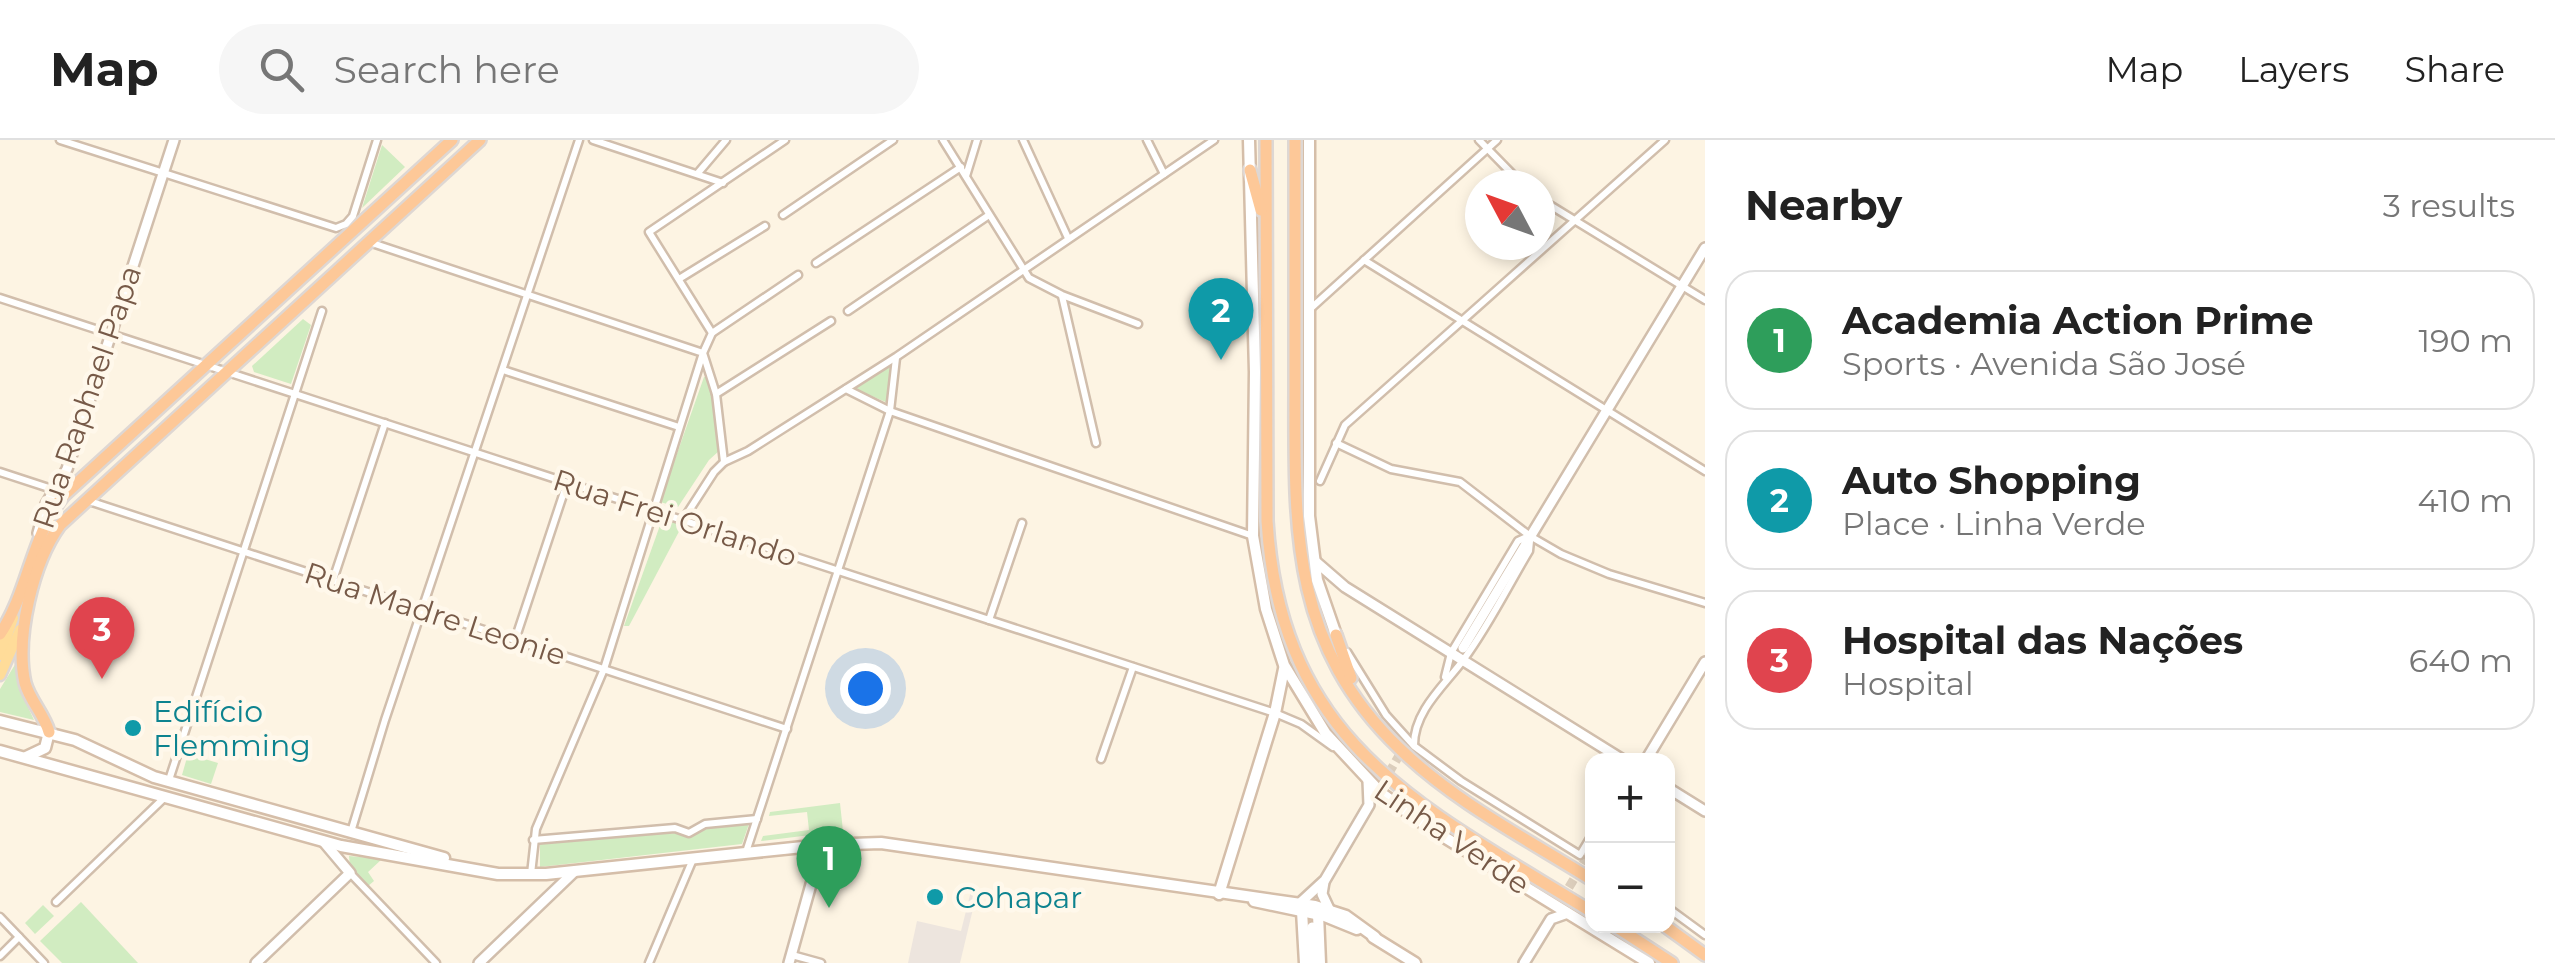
<!DOCTYPE html>
<meta charset="utf-8">
<style>
:root{--surface:#fff;--page:#f6f6f6;--text:#222;--muted:#767676;--line:#e0e0e0;--accent:#ee6d41}
body{margin:0;font-family:Montserrat,sans-serif;background:var(--page);color:var(--text)}
.controls{position:absolute;right:30px;bottom:30px;display:grid;overflow:hidden;border-radius:20px;box-shadow:0 5px 15px #0003}
.controls button{width:90px;height:90px;display:grid;place-items:center;padding:0;border:0;border-bottom:2px solid var(--line);background:var(--surface);color:var(--text);font:50px sans-serif}
.compass{position:absolute;left:1465px;top:30px;width:90px;height:90px;border-radius:50%;background:var(--surface);box-shadow:0 5px 15px #0003;rotate:311deg}
.you{position:absolute;left:865px;top:548px;width:35px;height:35px;margin:-25px;border:8px solid #fff;border-radius:50%;background:#1a73e8;box-shadow:0 0 0 15px #1a73e833}
.badge{display:grid;place-items:center;width:65px;height:65px;border-radius:50%;background:var(--accent);color:#fff;font-size:32px;font-weight:700}
.pin{position:absolute;translate:-50% -82px;filter:drop-shadow(0 2px 5px #0008)}
.pin::after{content:'';position:absolute;top:52px;width:35px;height:30px;background:inherit;clip-path:polygon(0 0,100% 0,50% 100%)}
.list{margin:0;padding:0;list-style:none}
h2{display:flex;justify-content:space-between;align-items:center;height:130px;margin:0;padding:0 40px;font-size:42px}
h2 small{font-size:32px;font-weight:400;color:var(--muted)}
.list li{display:grid;grid-template-columns:65px 1fr auto;gap:30px;align-items:center;box-sizing:border-box;height:140px;margin:0 20px 20px;padding:0 20px;border:2px solid var(--line);border-radius:30px}
.list b{display:block;font-size:38px;white-space:nowrap}
.list p{margin:0;font-size:32px;white-space:nowrap;color:var(--muted)}
.list em{font-size:32px;font-style:normal;color:var(--muted)}
.icon{flex:none;width:55px;height:55px;fill:none;stroke:currentColor;stroke-width:2;stroke-linecap:round;stroke-linejoin:round}
.map{position:relative;flex:none;width:1705px;height:823px;overflow:hidden}
header{display:flex;align-items:center;gap:60px;box-sizing:border-box;height:140px;padding:0 50px;background:var(--surface);border-bottom:2px solid var(--line)}
header strong{font-size:48px}
nav{display:flex;gap:55px;margin-inline-start:auto;font-size:35px}
.search{width:700px;height:90px;background:var(--page);display:flex;align-items:center;gap:25px;box-sizing:border-box;padding:0 35px;border-radius:55px;color:var(--muted);font-size:38px}
main{display:flex}
aside{flex:1;background:var(--surface)}
.map>svg:first-child{display:block}
</style>
<header>
<strong>Map</strong>
<div class="search"><svg class="icon" aria-label="search" viewBox="0 0 24 24"><circle cx="10" cy="10" r="6"/><path d="M15 15l6 6"/></svg>Search here</div>
<nav><a>Map</a><a>Layers</a><a>Share</a></nav>
</header>
<main>
<div class="map">
<svg width="1705" height="823" viewBox="0 0 1705 823">
<rect width="100%" height="100%" fill="#fdf4e3"/>
<polygon fill="#ede5de" points="972,747 978,748 960,823 908,823 917,781 961,791"/>
<g fill="#d1ecc1">
<polygon points="382,5 405,27 362,68"/>
<polygon points="303,179 311,185 291,244 254,232 252,226"/>
<polygon points="890,226 888,263 855,249"/>
<polygon points="709,236 720,310 709,320 678,367 660,362 704,237"/>
<polygon points="663,377 683,384 629,486 624,486"/>
<polygon points="16,523 21,552 34,580 0,572 0,549"/>
<polygon points="188,614 218,623 211,644 182,635"/>
<polygon points="840,663 843,691 761,701 763,696 809,690 807,672 769,676 770,672"/>
<polygon points="749,684 742,704 540,727 540,703 675,693 689,697 705,688"/>
<polygon points="349,716 382,719 368,732 374,741 368,746 350,727"/>
<polygon points="81,762 138,823 62,823 40,801"/>
<polygon points="43,765 54,776 35,794 25,783"/>
</g>
<g fill="none" stroke-linecap="round" stroke-linejoin="round">
<g stroke="#dccebc" stroke-width="9" stroke-dasharray="9 4.5" stroke-linecap="butt">
<polyline points="1444,539 1463,508"/>
<polyline points="1368,668 1403,609"/>
<polyline points="1548,782 1589,714"/>
</g>
<g stroke="#d1beac" stroke-width="11">
<g id="minor">
<polyline points="60,0 336,88 346,84 353,76 377,0"/>
<polyline points="593,0 723,43"/>
<polyline points="943,0 1029,138 1062,155 1138,184"/>
<polyline points="1023,0 1068,98"/>
<polyline points="1147,0 1164,34"/>
<polyline points="1479,0 1523,45"/>
<polyline points="698,33 726,0"/>
<polyline points="966,36 977,0"/>
<polyline points="1540,59 1705,160"/>
<polyline points="783,75 893,0"/>
<polyline points="369,102 703,213 604,529 536,689 531,734"/>
<polyline points="1364,120 1705,331"/>
<polyline points="816,123 961,27"/>
<polyline points="679,139 765,86"/>
<polyline points="1062,156 1096,303"/>
<polyline points="0,158 1275,573 1301,584 1333,607"/>
<polyline points="1309,170 1497,0"/>
<polyline points="848,171 989,75"/>
<polyline points="712,193 798,135"/>
<polyline points="503,230 679,287"/>
<polyline points="846,249 890,271 1253,396"/>
<polyline points="716,254 831,181"/>
<polyline points="1336,303 1391,329 1460,342 1530,396 1561,414 1609,434 1705,463"/>
<polyline points="724,322 748,311 896,217 1214,0"/>
<polyline points="0,332 55,350"/>
<polyline points="1320,341 1345,285 1665,0"/>
<polyline points="89,361 787,589"/>
<polyline points="683,380 714,332 724,322 716,254 703,213 712,193 649,92 785,0"/>
<polyline points="333,440 385,283"/>
<polyline points="989,480 1022,383"/>
<polyline points="515,500 567,343"/>
<polyline points="1347,512 1386,575 1414,606 1461,641 1580,715 1592,695"/>
<polyline points="1445,537 1451,513 1518,401 1529,396"/>
<path d="M1414,605C1414,570 1446,544 1464,519C1489,485 1508,446 1529,411L1530,401"/>
<polyline points="1101,619 1133,527"/>
<polyline points="169,640 322,171"/>
<polyline points="351,692 385,580 579,0"/>
<polyline points="533,700 675,688 689,693 705,684 757,679"/>
<polyline points="746,712 890,271 896,218"/>
<polyline points="350,733 436,823"/>
<polyline points="56,762 165,657"/>
<polyline points="1668,768 1705,795"/>
<polyline points="0,777 44,823"/>
<polyline points="792,815 821,823"/>
<polyline points="0,816 19,797"/>
<polyline points="649,823 693,719"/>
</g>
</g>
<g stroke="#d1beac" stroke-width="14">
<g id="tertiary">
<polyline points="38,393 46,364 67,329 174,0"/>
<polyline points="1315,421 1345,447 1623,620"/>
<polyline points="1463,508 1705,108"/>
<polyline points="1646,620 1705,522"/>
<polyline points="1668,648 1705,671"/>
<polyline points="1589,714 1592,709"/>
<polyline points="1324,742 1322,754 1329,769"/>
<polyline points="1300,763 1325,740 1369,665 1368,641"/>
<polyline points="1312,787 1313,823"/>
<polyline points="256,823 350,733 323,701"/>
<polyline points="479,823 575,731"/>
<polyline points="789,823 822,705"/>
<polyline points="1524,823 1551,779 1568,773"/>
</g>
</g>
<g stroke="#d5bea9" stroke-width="15">
<g id="secondary">
<polyline points="1249,0 1255,232 1253,396 1266,469 1284,525 1326,594 1381,653 1428,687 1649,823"/>
<polyline points="1309,0 1309,376 1317,440 1336,495"/>
<polyline points="0,581 75,600 154,637 444,718"/>
<polyline points="0,611 341,706 498,734 546,734 822,705 881,703 1315,766 1346,776 1375,797"/>
<polyline points="26,617 45,608 49,592"/>
<polyline points="1219,754 1275,573 1284,529"/>
<polyline points="1254,761 1325,776 1357,789"/>
<polyline points="1302,771 1305,823"/>
<polyline points="1318,774 1320,823"/>
<polyline points="1373,797 1415,823"/>
</g>
</g>
<g stroke="#ded7d3" stroke-width="15">
<g id="primary">
<polyline points="0,515 13,478"/>
<polyline points="0,535 20,490"/>
</g>
</g>
<g stroke="#ded7d3" stroke-width="16">
<g id="trunk">
<path d="M1266,0L1267,381C1281,606 1422,667 1592,772"/>
<path d="M1295,0C1295,81 1295,162 1295,242C1295,383 1288,501 1399,608C1454,662 1527,699 1592,740"/>
<polyline points="1250,30 1261,70"/>
<path d="M0,494C29,451 31,396 64,355L452,0"/>
<polyline points="1336,495 1351,538"/>
<path d="M49,592C44,574 30,561 25,543C15,497 33,422 60,385L480,0"/>
<polyline points="1615,786 1672,823"/>
<polyline points="1665,786 1705,815"/>
</g>
</g>
<use href="#minor" stroke="#fff" stroke-width="6"/>
<use href="#tertiary" stroke="#fff" stroke-width="9"/>
<use href="#secondary" stroke="#fff" stroke-width="10"/>
<use href="#primary" stroke="#ffdc99" stroke-width="10"/>
<use href="#trunk" stroke="#fdc898" stroke-width="11"/>
</g>
<g fill="#0f9aa8" stroke="#fff8eb" stroke-width="4">
<circle cx="133" cy="588" r="10"/>
<circle cx="935" cy="757" r="10"/>
</g>
<g text-anchor="middle" dominant-baseline="central" stroke-width="9" stroke-linejoin="round" paint-order="stroke">
<g font-size="30" fill="#775a48" stroke="#fff8eb">
<text transform="translate(87 257) rotate(-71)">Rua Raphael Papa</text>
<text transform="translate(675 378) rotate(18)">Rua Frei Orlando</text>
<text transform="translate(435 474) rotate(18)">Rua Madre Leonie</text>
<text transform="translate(1452 697) rotate(34)">Linha Verde</text>
</g>
<g font-size="30" fill="#0d838f" stroke="#fff8eb" text-anchor="start">
<text x="153" y="571">Edifício<tspan x="153" dy="34">Flemming</tspan></text>
<text x="955" y="757">Cohapar</text>
</g>
</g>
</svg>
<div class="controls">
<button>+</button>
<button>−</button>
</div>
<svg class="compass" viewBox="-18 -18 36 36"><path d="M0-13l5 13h-10z" fill="#e53935"/><path d="M0 13l5-13h-10z" fill="#767676"/></svg>
<div class="you"></div>
<div class="pin badge" style="left:829px;top:768px;background:#2e9e5b">1</div>
<div class="pin badge" style="left:1221px;top:220px;background:#0f9aa8">2</div>
<div class="pin badge" style="left:102px;top:539px;background:#e0444e">3</div>
</div>
<aside>
<h2>Nearby<small>3 results</small></h2>
<ul class="list">
<li><span class="badge" style="background:#2e9e5b">1</span><div><b>Academia Action Prime</b><p>Sports · Avenida São José</p></div><em>190 m</em></li>
<li><span class="badge" style="background:#0f9aa8">2</span><div><b>Auto Shopping</b><p>Place · Linha Verde</p></div><em>410 m</em></li>
<li><span class="badge" style="background:#e0444e">3</span><div><b>Hospital das Nações</b><p>Hospital</p></div><em>640 m</em></li>
</ul>
</aside>
</main>
